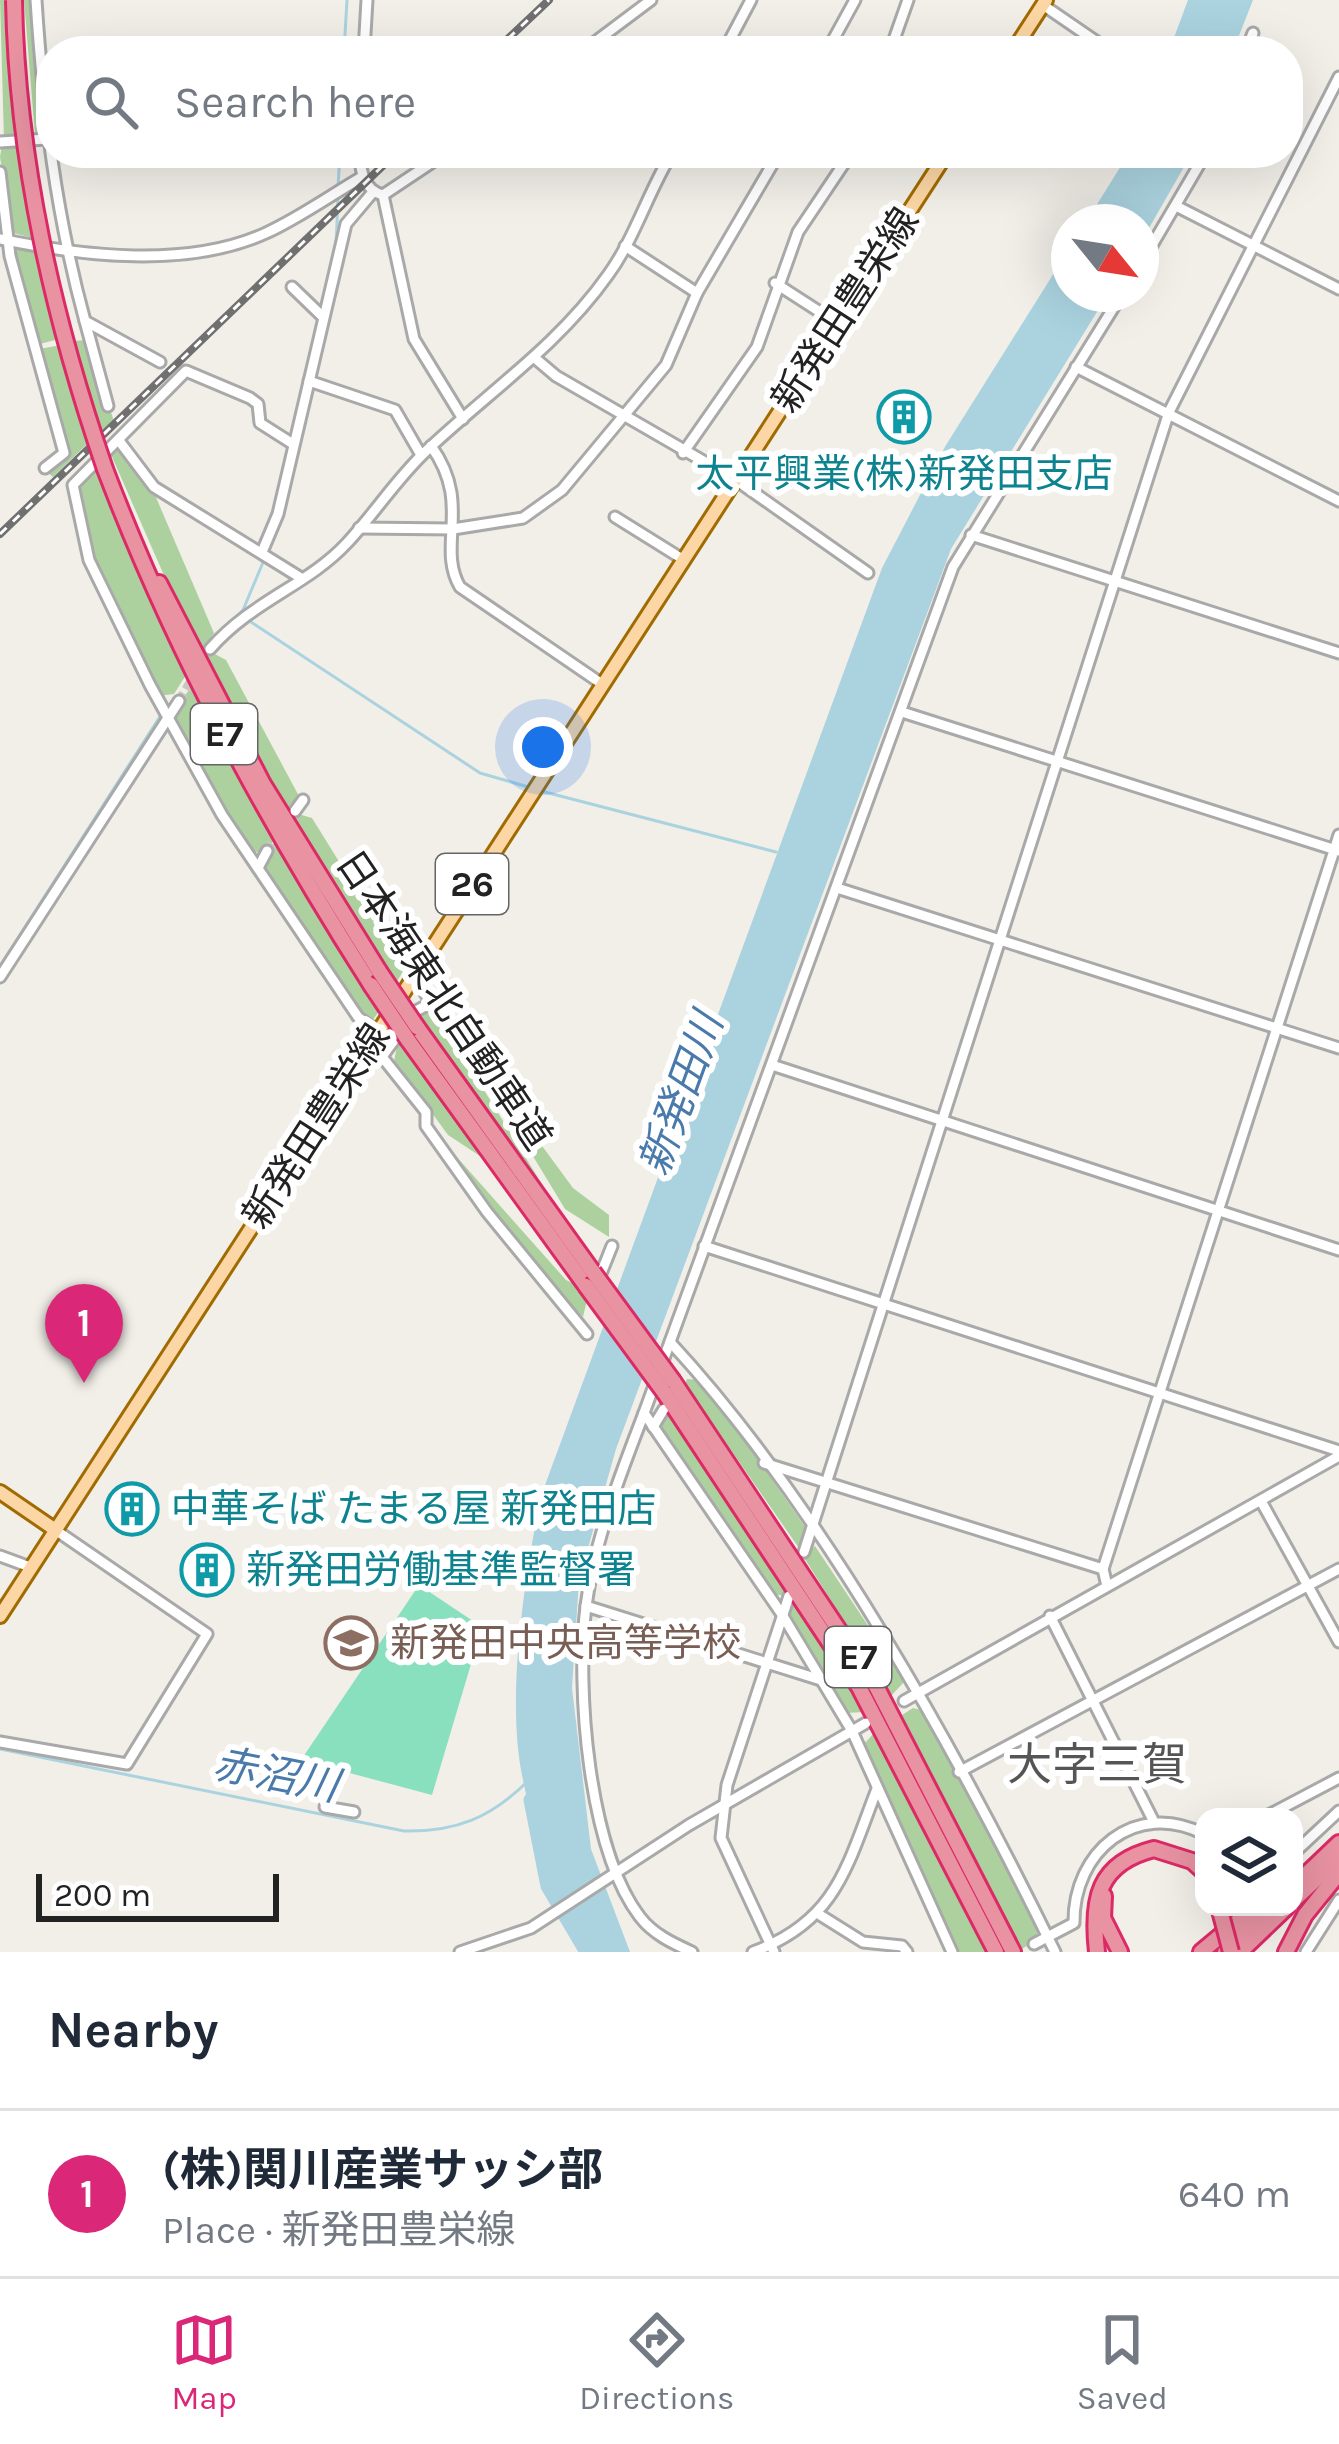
<!DOCTYPE html>
<meta charset="utf-8">
<style>
:root{--surface:#fff;--page:#f6f6f7;--text:#1f2937;--muted:#747a83;--line:#e0e1e3;--accent:#db2777}
body{margin:0;font-family:Karla,"Noto Sans JP",sans-serif;background:var(--page);color:var(--text)}
.controls{position:absolute;right:36px;bottom:36px;display:grid;overflow:hidden;border-radius:24px;box-shadow:0 12px 48px #0002}
.controls button{width:108px;height:108px;display:grid;place-items:center;padding:0;border:0;border-bottom:3px solid var(--line);background:var(--surface);color:var(--text);font:60px sans-serif}
.compass{position:absolute;left:1051px;top:204px;width:108px;height:108px;border-radius:50%;background:var(--surface);box-shadow:0 12px 48px #0002;rotate:120deg}
.scale{position:absolute;left:36px;bottom:30px;width:243px;box-sizing:border-box;padding-left:12px;border:6px solid #222;border-top:0;font-size:33px;line-height:42px;white-space:nowrap;color:#222;-webkit-text-stroke:9px #fff;paint-order:stroke}
.you{position:absolute;left:543px;top:747px;width:42px;height:42px;margin:-30px;border:9px solid #fff;border-radius:50%;background:#1a73e8;box-shadow:0 0 0 18px #1a73e833}
.badge{display:grid;place-items:center;width:78px;height:78px;border-radius:50%;background:var(--accent);color:#fff;font-size:39px;font-weight:700}
.pin{position:absolute;translate:-50% -99px;filter:drop-shadow(0 3px 6px #0008)}
.pin::after{content:'';position:absolute;top:63px;width:42px;height:36px;background:inherit;clip-path:polygon(0 0,100% 0,50% 100%)}
.list{margin:0;padding:0;list-style:none}
h2{display:flex;justify-content:space-between;align-items:center;height:156px;margin:0;padding:0 48px;font-size:51px}
h2 small{font-size:39px;font-weight:400;color:var(--muted)}
.list li{display:grid;grid-template-columns:78px 1fr auto;gap:36px;align-items:center;box-sizing:border-box;height:168px;padding:0 48px;border-top:3px solid var(--line)}
.list b{display:block;font-size:45px;white-space:nowrap}
.list p{margin:0;font-size:39px;white-space:nowrap;color:var(--muted)}
.list em{font-size:39px;font-style:normal;color:var(--muted)}
.icon{flex:none;width:66px;height:66px;fill:none;stroke:currentColor;stroke-width:2;stroke-linecap:round;stroke-linejoin:round}
.map{position:relative;flex:none;width:1339px;height:1952px;overflow:hidden}
.search{position:absolute;background:var(--surface);box-shadow:0 12px 48px #0002;left:36px;right:36px;top:36px;height:132px;display:flex;align-items:center;gap:30px;box-sizing:border-box;padding:0 42px;border-radius:48px;color:var(--muted);font-size:45px}
.sheet{height:324px;background:var(--surface)}
nav{display:flex;justify-content:space-around;align-items:center;box-sizing:border-box;height:168px;border-top:3px solid var(--line);background:var(--surface);font-size:33px;color:var(--muted)}
nav a{display:grid;justify-items:center;gap:6px}
nav .on{color:var(--accent)}
.map>svg:first-child{display:block}
</style>
<div class="map">
<svg width="1339" height="1952" viewBox="0 0 1339 1952">
<rect width="100%" height="100%" fill="#f2efe9"/>
<g fill="#add19e">
<polygon points="0,0 11,0 20,136 4,139"/>
<polygon points="24,0 34,0 42,132 35,134"/>
<polygon points="21,142 37,239 13,233 0,157 2,145"/>
<polygon points="15,248 38,248 59,339 36,345"/>
<polygon points="86,340 114,421 102,433 74,341"/>
<polygon points="61,345 91,440 53,477 46,471 69,452 39,349"/>
<polygon points="116,444 152,488 214,633 199,655 109,450"/>
<polygon points="98,458 186,675 174,694 158,696 90,552 78,479"/>
<polygon points="211,652 226,660 300,798 288,816 204,663"/>
<polygon points="192,686 274,840 264,854 249,850 175,723 180,702"/>
<polygon points="298,809 298,814 312,818 405,968 396,983 291,820"/>
<polygon points="275,841 380,1010 372,1021 353,1003 265,874 266,855"/>
<polygon points="424,1010 437,1014 550,1197 416,1016"/>
<polygon points="454,1026 573,1188 609,1215 609,1237 565,1209"/>
<polygon points="399,1037 483,1158 448,1135 394,1061"/>
<polygon points="432,1129 566,1280 579,1286 587,1300 583,1317 512,1241"/>
<polygon points="687,1379 699,1380 715,1397 805,1527 801,1551 685,1384"/>
<polygon points="667,1411 790,1590 787,1596 771,1594 657,1424"/>
<polygon points="815,1546 899,1672 904,1682 891,1696 803,1556"/>
<polygon points="792,1592 866,1712 845,1713 786,1614"/>
<polygon points="913,1708 925,1711 1040,1927 1032,1943 1020,1950 902,1715"/>
<polygon points="875,1732 989,1952 956,1952 863,1745"/>
</g>
<polygon fill="#88e0be" points="419,1585 482,1627 432,1795 301,1760"/>
<g fill="#aad3df">
<polygon points="1188,0 1253,0 1233,51 1169,51"/>
<polygon points="1129,153 1192,153 1141,242 1141,222 1086,222"/>
<path d="M1069,249V294H1108L951,549L616,1449L579,1580L572,1688L591,1849L630,1952H580C556,1895 533,1836 522,1775C506,1695 525,1575 541,1496L882,568L946,445Z"/>
</g>
<g fill="none" stroke-linecap="round" stroke-linejoin="round">
<g stroke="#aad3df" stroke-width="3">
<polyline points="344,51 347,0"/>
<polyline points="338,187 340,153"/>
<polyline points="336,247 338,197"/>
<polyline points="297,416 304,385"/>
<polyline points="248,620 480,773 532,788"/>
<polyline points="207,646 243,610 264,560"/>
<polyline points="541,791 776,852"/>
<polyline points="0,966 161,715"/>
<path d="M0,1749L404,1831C456,1832 490,1818 527,1782"/>
</g>
<polyline stroke="#aad3df" stroke-width="15" points="531,1800 548,1886 587,1952"/>
<g stroke="#c8c6c1" stroke-width="9" stroke-dasharray="9 4.5" stroke-linecap="butt">
<polyline points="179,701 210,649"/>
<polyline points="267,851 295,811"/>
</g>
<g stroke="#a9a9a9" stroke-width="15">
<g id="minor">
<path d="M36,0C43,109 56,215 85,321L160,362"/>
<polyline points="1043,5 1110,51"/>
<polyline points="364,51 367,0"/>
<polyline points="583,51 651,0"/>
<polyline points="724,51 751,0"/>
<polyline points="827,51 855,0"/>
<polyline points="890,51 908,0"/>
<polyline points="1246,51 1253,33"/>
<polyline points="0,142 47,139"/>
<path d="M359,153C361,171 363,190 383,195L446,153"/>
<polyline points="925,153 940,163"/>
<polyline points="0,172 10,256 64,453 45,468"/>
<polyline points="383,195 414,339 463,419"/>
<polyline points="1178,207 1339,289"/>
<path d="M0,239C82,256 187,269 266,233C299,218 331,195 362,177"/>
<polyline points="625,246 697,293"/>
<polyline points="1141,264 1206,153"/>
<polyline points="775,283 837,323"/>
<polyline points="292,287 323,317"/>
<polyline points="85,321 108,406"/>
<polyline points="536,359 556,376 736,480 868,573"/>
<polyline points="1076,367 1339,501"/>
<polyline points="309,381 395,410 421,455"/>
<polyline points="120,442 154,487 301,578"/>
<polyline points="293,444 260,423 258,404 250,398 186,371 73,485 89,560 150,685 222,815 358,1017 377,1031"/>
<path d="M431,446C473,504 436,546 460,587L602,684"/>
<polyline points="683,453 757,347 798,232 851,153"/>
<polyline points="615,517 684,560"/>
<polyline points="359,528 453,529 523,518 562,490 666,365 697,293 779,153"/>
<polyline points="971,535 1339,653"/>
<polyline points="262,552 278,514 346,224 373,192"/>
<path d="M210,649C253,600 307,586 347,543C374,514 395,481 424,453C487,393 557,347 608,275C635,238 648,192 672,153"/>
<polyline points="902,712 1339,851"/>
<polyline points="295,811 303,800"/>
<polyline points="258,868 267,851"/>
<polyline points="837,888 1339,1048"/>
<polyline points="413,975 439,1014"/>
<polyline points="0,977 179,701"/>
<polyline points="371,1043 426,1112 426,1126 487,1212 587,1334"/>
<polyline points="383,1055 416,1011 431,1003"/>
<polyline points="772,1065 1339,1250"/>
<polyline points="704,1246 1339,1451"/>
<polyline points="598,1281 612,1246"/>
<path d="M670,1342C820,1504 958,1753 1055,1952"/>
<path d="M644,1413C620,1476 595,1538 586,1606C576,1688 588,1849 640,1917C653,1934 672,1943 692,1952"/>
<polyline points="653,1427 664,1409"/>
<polyline points="764,1463 1103,1569"/>
<polyline points="1261,1501 1339,1642"/>
<polyline points="804,1552 1169,412 1339,77"/>
<polyline points="0,1556 30,1567"/>
<polyline points="1107,1586 1103,1569 1339,835"/>
<polyline points="586,1606 821,1680"/>
<polyline points="1050,1616 1154,1822"/>
<polyline points="904,1701 1339,1456"/>
<polyline points="0,1742 127,1764 207,1634 54,1529"/>
<polyline points="959,1772 1339,1569"/>
<polyline points="325,1807 354,1812"/>
<polyline points="1265,1817 1339,1778"/>
<polyline points="1294,1853 1339,1811"/>
<polyline points="820,1915 863,1942 902,1946 907,1952"/>
<path d="M1034,1944L1074,1923C1073,1852 1135,1799 1204,1834"/>
<polyline points="460,1952 531,1928 689,1825 866,1723"/>
<path d="M753,1952C837,1921 847,1866 877,1789"/>
<polyline points="774,1952 721,1838 727,1785 789,1596"/>
<polyline points="952,1952 852,1731 783,1616 644,1413 953,567 1122,294"/>
<polyline points="1306,1952 1339,1900"/>
</g>
</g>
<g stroke="#a06b00" stroke-width="18">
<g id="major">
<polyline points="1013,51 1046,0"/>
<polyline points="0,1492 54,1529"/>
<polyline points="0,1616 947,153"/>
</g>
</g>
<g stroke="#dc2a67" stroke-width="20">
<g id="highway">
<path d="M105,469C174,651 266,820 371,985"/>
<polyline points="159,583 263,784 379,971"/>
<polyline points="417,1027 593,1272"/>
<polyline points="408,1040 586,1286"/>
<polyline points="673,1381 876,1686 1013,1952"/>
<polyline points="664,1392 859,1687 996,1952"/>
<polyline points="1294,1886 1339,1843"/>
<polyline points="1104,1896 1103,1918 1120,1952"/>
<polyline points="1294,1900 1339,1858"/>
<path d="M1097,1952C1091,1899 1098,1863 1154,1849L1192,1861L1204,1872"/>
<polyline points="1201,1952 1255,1907"/>
<polyline points="1225,1952 1272,1907"/>
<polyline points="1240,1952 1287,1907"/>
<polyline points="1286,1952 1305,1915 1339,1873"/>
</g>
</g>
<use href="#minor" stroke="#fff" stroke-width="9"/>
<use href="#major" stroke="#fcd6a4" stroke-width="12"/>
<use href="#highway" stroke="#e892a2" stroke-width="14"/>
<g stroke="#707070" stroke-width="8">
<g id="rail">
<polyline points="495,51 549,0"/>
<polyline points="0,534 396,153"/>
</g>
</g>
<use href="#rail" stroke="#fff" stroke-width="3" stroke-dasharray="9" stroke-linecap="butt"/>
<g stroke="#dc2a67" stroke-width="20" stroke-linecap="butt">
<g id="highway-bridge">
<path d="M14,0C17,161 53,317 105,469"/>
<polyline points="379,971 417,1027"/>
<polyline points="371,985 408,1040"/>
<polyline points="593,1272 673,1381"/>
<polyline points="586,1286 664,1392"/>
<polyline points="1219,1907 1231,1952"/>
</g>
</g>
<use href="#highway-bridge" stroke="#e892a2" stroke-width="14"/>
</g>
<defs>
<g id="building-ring" transform="scale(2.7)"><circle r="9.5" fill="#fff" stroke="#0f9aa8" stroke-width="1.5"/><path d="M-4-6H4V6H1V3H-1V6H-4ZM-2.5-4.3h1.7v1.8h-1.7ZM.8-4.3h1.7v1.8H.8ZM-2.5-1h1.7V.8h-1.7ZM.8-1h1.7V.8H.8Z" fill="#0f9aa8"/></g>
<g id="school-ring" transform="scale(2.7)"><circle r="9.5" fill="#fff" stroke="#8d6e63" stroke-width="1.5"/><path d="M0-5L7-2L0 1L-7-2ZM-4 1L0 2.5L4 1V4Q0 6-4 4Z" fill="#8d6e63"/></g>
</defs>
<g fill-rule="evenodd">
<use href="#building-ring" x="904" y="417"/>
<use href="#building-ring" x="132" y="1509"/>
<use href="#building-ring" x="207" y="1570"/>
<use href="#school-ring" x="351" y="1643"/>
</g>
<g text-anchor="middle" dominant-baseline="central" stroke-width="12" stroke-linejoin="round" paint-order="stroke">
<g fill="#fff" stroke="#646464" stroke-width="3">
<rect x="191" y="704" width="66" height="60" rx="9"/>
<rect x="436" y="854" width="72" height="60" rx="9"/>
<rect x="825" y="1627" width="66" height="60" rx="9"/>
</g>
<g font-size="36" font-weight="bold" fill="#222">
<text x="224" y="734">E7</text>
<text x="472" y="884">26</text>
<text x="858" y="1657">E7</text>
</g>
<g font-size="39" fill="#222" stroke="#fff">
<text transform="translate(845 310) rotate(-57)">新発田豊栄線</text>
<text transform="translate(444 1000) rotate(56)">日本海東北自動車道</text>
<text transform="translate(316 1126) rotate(-57)">新発田豊栄線</text>
</g>
<g font-size="39" fill="#0d838f" stroke="#fff" text-anchor="start">
<text x="904" y="474" text-anchor="middle">太平興業(株)新発田支店</text>
<text x="171" y="1509">中華そば たまる屋 新発田店</text>
<text x="246" y="1570">新発田労働基準監督署</text>
</g>
<g font-size="39" fill="#785e54" stroke="#fff" text-anchor="start">
<text x="390" y="1643">新発田中央高等学校</text>
</g>
<g font-size="42" font-style="italic" fill="#4a7aab" stroke="#fff">
<text transform="translate(681 1094) rotate(-70)">新発田川</text>
<text transform="translate(276 1775) rotate(11)">赤沼川</text>
</g>
<g font-size="45" fill="#555" stroke="#fff">
<text x="1097" y="1765">大字三賀</text>
</g>
</g>
</svg>
<div class="controls">
<button><svg class="icon" aria-label="layers" viewBox="0 0 24 24"><path d="M12 4l9 5-9 5-9-5zM3 14l9 5 9-5"/></svg></button>
</div>
<svg class="compass" viewBox="-18 -18 36 36"><path d="M0-13l5 13h-10z" fill="#e53935"/><path d="M0 13l5-13h-10z" fill="#747a83"/></svg>
<div class="scale">200 m</div>
<div class="you"></div>
<div class="pin badge" style="left:84px;top:1383px">1</div>
<div class="search"><svg class="icon" aria-label="search" viewBox="0 0 24 24"><circle cx="10" cy="10" r="6"/><path d="M15 15l6 6"/></svg>Search here</div>
</div>
<section class="sheet">
<h2>Nearby<small></small></h2>
<ul class="list">
<li><span class="badge">1</span><div><b>(株)関川産業サッシ部</b><p>Place · 新発田豊栄線</p></div><em>640 m</em></li>
</ul>
</section>
<nav>
<a class="on"><svg class="icon" aria-label="map" viewBox="0 0 24 24"><path d="M3 6l6-2 6 2 6-2v14l-6 2-6-2-6 2zM9 4v14M15 6v14"/></svg>Map</a>
<a><svg class="icon" aria-label="directions" viewBox="0 0 24 24"><path d="M12 3l9 9-9 9-9-9zM9 14v-3h6M13 9l2 2-2 2"/></svg>Directions</a>
<a><svg class="icon" aria-label="saved" viewBox="0 0 24 24"><path d="M7 4h10v16l-5-4-5 4z"/></svg>Saved</a>
</nav>
